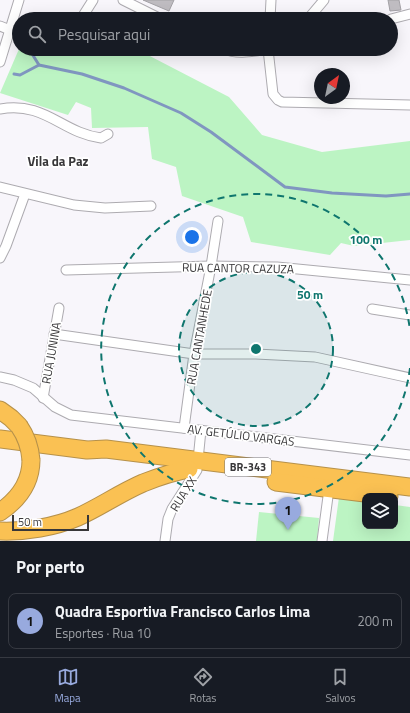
<!DOCTYPE html>
<html lang="pt">
<meta charset="utf-8">
<style>
:root{--surface:#171b24;--page:#242831;--text:#f1f3f6;--muted:#9ea1a6;--line:#363941;--accent:#98aade}
body{margin:0;font-family:"Titillium Web",sans-serif;background:var(--page);color:var(--text)}
.controls{position:absolute;right:12px;bottom:12px;display:grid;overflow:hidden;border-radius:8px;box-shadow:0 4px 16px #0002}
.controls button{width:36px;height:36px;display:grid;place-items:center;padding:0;border:0;border-bottom:1px solid var(--line);background:var(--surface);color:var(--text);font:20px sans-serif}
.compass{position:absolute;left:314px;top:68px;width:36px;height:36px;border-radius:50%;background:var(--surface);box-shadow:0 4px 16px #0002;rotate:33deg}
.scale{position:absolute;left:12px;bottom:10px;width:77px;box-sizing:border-box;padding-left:4px;border:2px solid #383739;border-top:0;font-size:11px;line-height:14px;white-space:nowrap;color:#383739;-webkit-text-stroke:3px #fff;paint-order:stroke}
.you{position:absolute;left:192px;top:237px;width:14px;height:14px;margin:-10px;border:3px solid #fff;border-radius:50%;background:#1a73e8;box-shadow:0 0 0 6px #1a73e833}
.badge{display:grid;place-items:center;width:26px;height:26px;border-radius:50%;background:var(--accent);color:#111;font-size:13px;font-weight:700}
.pin{position:absolute;translate:-50% -33px;filter:drop-shadow(0 1px 2px #0008)}
.pin::after{content:'';position:absolute;top:21px;width:14px;height:12px;background:inherit;clip-path:polygon(0 0,100% 0,50% 100%)}
.list{margin:0;padding:0;list-style:none}
h2{display:flex;justify-content:space-between;align-items:center;height:52px;margin:0;padding:0 16px;font-size:17px}
h2 small{font-size:13px;font-weight:400;color:var(--muted)}
.list li{display:grid;grid-template-columns:26px 1fr auto;gap:12px;align-items:center;box-sizing:border-box;height:56px;margin:0 8px 8px;padding:0 8px;border:1px solid var(--line);border-radius:8px}
.list b{display:block;font-size:15px;white-space:nowrap}
.list p{margin:0;font-size:13px;white-space:nowrap;color:var(--muted)}
.list em{font-size:13px;font-style:normal;color:var(--muted)}
.icon{flex:none;width:22px;height:22px;fill:none;stroke:currentColor;stroke-width:2;stroke-linecap:round;stroke-linejoin:round}
.map{position:relative;flex:none;width:410px;height:541px;overflow:hidden}
.search{position:absolute;background:var(--surface);box-shadow:0 4px 16px #0002;left:12px;right:12px;top:12px;height:44px;display:flex;align-items:center;gap:10px;box-sizing:border-box;padding:0 14px;border-radius:22px;color:var(--muted);font-size:15px}
.sheet{height:116px;background:var(--surface)}
nav{display:flex;justify-content:space-around;align-items:center;box-sizing:border-box;height:56px;border-top:1px solid var(--line);background:var(--surface);font-size:11px;color:var(--muted)}
nav a{display:grid;justify-items:center;gap:2px}
nav .on{color:var(--accent)}
.map>svg:first-child{display:block}
</style>
<div class="map">
<svg width="410" height="541" viewBox="0 0 410 541">
<rect width="100%" height="100%" fill="#f8f6fb"/>
<g fill="#bcf4c3">
<polygon points="19,49 130,49 144,53 229,97 262,135 322,152 410,141 410,240 354,246 341,243 330,255 251,242 243,217 182,196 176,167 152,159 148,127 92,128 91,108 76,102 68,115 0,93"/>
<polygon points="339,497 365,501 365,526 395,526 395,505 410,507 410,541 333,541"/>
<polygon points="259,512 319,518 317,541 256,541"/>
</g>
<g fill="none" stroke-linecap="round" stroke-linejoin="round">
<g stroke="#8096c0" stroke-width="3">
<polyline points="29,49 39,65 82,74 124,88 181,113 211,132 285,187 332,193 386,196 410,194"/>
<polyline points="14,74 20,75 39,65"/>
</g>
</g>
<g fill="#bfbcc1" stroke="#a3a1a6">
<polygon points="143,0 174,0 169,11"/>
<polygon points="388,0 399,0 401,10 390,11"/>
</g>
<g fill="none" stroke-linecap="round" stroke-linejoin="round">
<g stroke="#adabb0" stroke-width="11">
<g id="street">
<polyline points="123,0 161,19"/>
<polyline points="81,19 93,0"/>
<polyline points="270,19 271,0"/>
<polyline points="308,19 324,0"/>
<polyline points="391,19 410,14"/>
<polyline points="0,26 10,30"/>
<path d="M224,49C238,55 254,51 269,49"/>
<polyline points="268,49 273,94 278,100 282,102 410,105"/>
<polyline points="0,62 19,0"/>
<path d="M0,109C45,101 62,133 101,138L108,134"/>
<polyline points="0,187 74,205 105,208 151,206"/>
<polyline points="0,258 6,246 25,194"/>
<polyline points="66,270 211,266 277,267 410,280"/>
<polyline points="372,309 410,315"/>
<polyline points="54,334 194,354 256,354 315,357 410,378"/>
<polyline points="0,377 14,380 33,388 55,407 71,415 410,455"/>
<polyline points="43,398 59,308"/>
<polyline points="184,428 194,354 211,266 218,221"/>
<polyline points="198,460 201,430"/>
<polyline points="165,541 168,519 172,509 197,470"/>
<polyline points="322,541 329,489"/>
</g>
</g>
<g stroke="#b6914a" stroke-width="19">
<g id="highway">
<polyline points="0,410 11,418 19,426"/>
<polyline points="0,439 87,450 106,449 410,487"/>
<polyline points="276,482 389,496"/>
<path d="M0,512C19,499 31,483 31,460"/>
<path d="M0,531C25,532 55,527 78,517C100,507 120,493 143,483C158,477 173,472 189,469"/>
</g>
</g>
<use href="#street" stroke="#fff" stroke-width="9"/>
<use href="#highway" stroke="#fac153" stroke-width="17"/>
<g stroke="#b6914a" stroke-width="19" stroke-linecap="butt">
<path id="highway-bridge" d="M19,426C26,436 30,447 31,460"/>
</g>
<use href="#highway-bridge" stroke="#fac153" stroke-width="17"/>
</g>
<circle cx="256" cy="349" r="77" fill="#0f766e" fill-opacity=".12"/>
<g fill="none" stroke="#0f766e" stroke-width="2" stroke-dasharray="7 5">
<circle cx="256" cy="349" r="77"/>
<path d="M410 368A155 155 0 1 1 410 330"/>
</g>
<g text-anchor="middle" dominant-baseline="central" stroke-width="3.5" stroke-linejoin="round" paint-order="stroke">
<rect fill="#fff" stroke="#747374" stroke-width="1" x="225" y="458" width="46" height="18" rx="3"/>
<g font-size="11" font-weight="bold" fill="#383739">
<text x="248" y="467">BR-343</text>
</g>
<g font-size="12" fill="#383739" stroke="#fff">
<text transform="translate(238 268) rotate(1)">RUA CANTOR CAZUZA</text>
<text transform="translate(199 337) rotate(-80)">RUA CANTANHEDE</text>
<text transform="translate(51 353) rotate(-80)">RUA JUNINA</text>
<text transform="translate(241 435) rotate(7)">AV. GETÚLIO VARGAS</text>
<text transform="translate(183 494) rotate(-58)">RUA XX</text>
</g>
<g font-size="13" font-weight="bold" fill="#383739" stroke="#fff">
<text x="58" y="161">Vila da Paz</text>
</g>
</g>
<circle cx="256" cy="349" r="6" fill="#0f766e" stroke="#fff" stroke-width="2"/>
<g font-size="12" text-anchor="middle" font-weight="bold" fill="#0f766e" stroke="#fff" stroke-width="3.5" stroke-linejoin="round" paint-order="stroke">
<text x="366" y="244">100 m</text>
<text x="310" y="299">50 m</text>
</g>
</svg>
<div class="controls">
<button><svg class="icon" aria-label="layers" viewBox="0 0 24 24"><path d="M12 4l9 5-9 5-9-5zM3 14l9 5 9-5"/></svg></button>
</div>
<svg class="compass" viewBox="-18 -18 36 36"><path d="M0-13l5 13h-10z" fill="#e53935"/><path d="M0 13l5-13h-10z" fill="#9ea1a6"/></svg>
<div class="scale">50 m</div>
<div class="you"></div>
<div class="pin badge" style="left:288px;top:530px">1</div>
<div class="search"><svg class="icon" aria-label="search" viewBox="0 0 24 24"><circle cx="10" cy="10" r="6"/><path d="M15 15l6 6"/></svg>Pesquisar aqui</div>
</div>
<section class="sheet">
<h2>Por perto<small></small></h2>
<ul class="list">
<li><span class="badge">1</span><div><b>Quadra Esportiva Francisco Carlos Lima</b><p>Esportes · Rua 10</p></div><em>200 m</em></li>
</ul>
</section>
<nav>
<a class="on"><svg class="icon" aria-label="map" viewBox="0 0 24 24"><path d="M3 6l6-2 6 2 6-2v14l-6 2-6-2-6 2zM9 4v14M15 6v14"/></svg>Mapa</a>
<a><svg class="icon" aria-label="directions" viewBox="0 0 24 24"><path d="M12 3l9 9-9 9-9-9zM9 14v-3h6M13 9l2 2-2 2"/></svg>Rotas</a>
<a><svg class="icon" aria-label="saved" viewBox="0 0 24 24"><path d="M7 4h10v16l-5-4-5 4z"/></svg>Salvos</a>
</nav>
